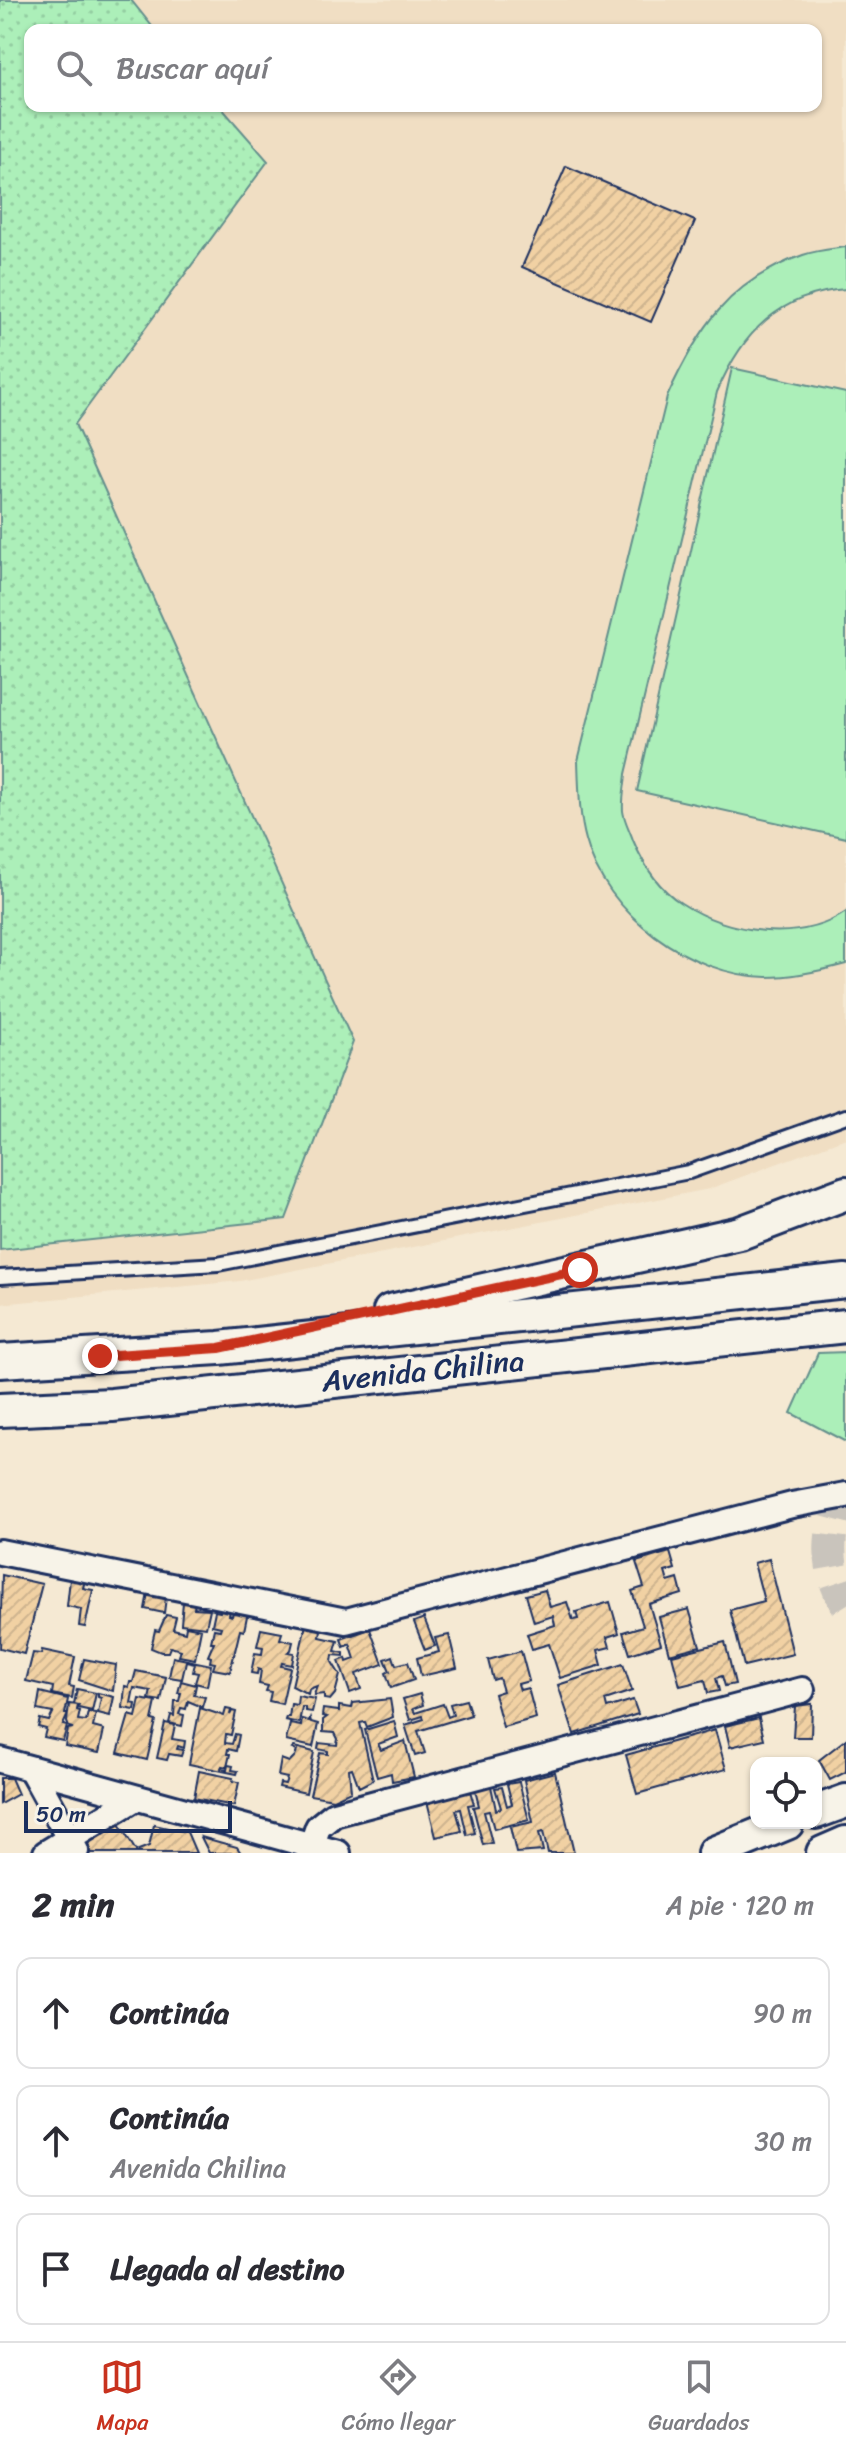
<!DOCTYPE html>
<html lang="es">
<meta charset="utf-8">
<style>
:root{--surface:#fff;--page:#f2f2f3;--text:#2b2b33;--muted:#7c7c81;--line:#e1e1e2;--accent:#c8321e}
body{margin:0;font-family:Sriracha,sans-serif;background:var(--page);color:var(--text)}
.controls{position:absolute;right:24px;bottom:24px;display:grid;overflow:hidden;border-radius:16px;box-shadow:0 2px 6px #0004}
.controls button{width:72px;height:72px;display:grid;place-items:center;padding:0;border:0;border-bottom:2px solid var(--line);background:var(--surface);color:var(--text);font:40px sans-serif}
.scale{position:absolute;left:24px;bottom:20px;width:208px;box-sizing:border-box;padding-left:8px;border:4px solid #1b2f5e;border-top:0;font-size:22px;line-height:28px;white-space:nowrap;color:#1b2f5e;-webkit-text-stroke:6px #f7f3e8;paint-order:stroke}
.stop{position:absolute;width:24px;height:24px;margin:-18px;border:6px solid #c8321e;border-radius:50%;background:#fff}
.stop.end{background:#c8321e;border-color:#fff;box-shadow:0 2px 8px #0008}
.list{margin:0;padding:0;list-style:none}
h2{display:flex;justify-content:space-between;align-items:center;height:104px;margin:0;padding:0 32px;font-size:34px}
h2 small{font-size:26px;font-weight:400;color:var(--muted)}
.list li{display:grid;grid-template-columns:52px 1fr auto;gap:24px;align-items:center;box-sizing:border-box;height:112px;margin:0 16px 16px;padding:0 16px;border:2px solid var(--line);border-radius:16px}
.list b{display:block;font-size:30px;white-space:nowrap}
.list p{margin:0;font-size:26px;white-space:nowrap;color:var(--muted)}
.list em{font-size:26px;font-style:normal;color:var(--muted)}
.icon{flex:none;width:44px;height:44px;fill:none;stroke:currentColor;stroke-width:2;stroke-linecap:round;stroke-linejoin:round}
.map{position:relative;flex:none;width:846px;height:1853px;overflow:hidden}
.search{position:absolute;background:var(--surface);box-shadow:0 2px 6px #0004;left:24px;right:24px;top:24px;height:88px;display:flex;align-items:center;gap:20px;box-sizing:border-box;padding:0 28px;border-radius:16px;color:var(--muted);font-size:30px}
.sheet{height:488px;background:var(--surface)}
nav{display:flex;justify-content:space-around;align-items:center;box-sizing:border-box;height:112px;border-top:2px solid var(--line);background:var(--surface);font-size:22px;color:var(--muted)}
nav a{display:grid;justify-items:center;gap:4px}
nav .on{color:var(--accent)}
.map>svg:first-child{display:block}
</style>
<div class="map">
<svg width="846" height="1853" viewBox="0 0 846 1853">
<defs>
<pattern id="grass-dots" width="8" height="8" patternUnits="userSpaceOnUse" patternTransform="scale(2)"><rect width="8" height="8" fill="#acefb9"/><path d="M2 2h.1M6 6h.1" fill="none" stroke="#93cda1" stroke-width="1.8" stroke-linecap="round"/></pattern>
<pattern id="building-hatch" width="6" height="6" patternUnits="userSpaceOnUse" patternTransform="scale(2)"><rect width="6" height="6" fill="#f1d1a3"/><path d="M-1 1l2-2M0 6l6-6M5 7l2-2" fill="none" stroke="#ceb48f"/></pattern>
</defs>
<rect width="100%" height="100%" fill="#f5e9d3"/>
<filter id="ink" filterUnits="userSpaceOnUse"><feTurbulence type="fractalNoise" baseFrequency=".0125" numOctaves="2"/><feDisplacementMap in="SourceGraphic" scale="16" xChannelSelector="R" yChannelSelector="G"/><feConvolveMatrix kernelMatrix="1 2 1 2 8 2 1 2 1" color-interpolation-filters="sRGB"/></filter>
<g filter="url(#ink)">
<path fill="#f0dec3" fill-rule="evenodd" d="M0,0H846V1138L709,1189L240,1281L0,1304ZM30,30H816V106H30Z"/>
<polygon fill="url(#grass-dots)" stroke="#648f8c" stroke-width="2" points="0,0 131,0 155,30 30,30 30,106 220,106 268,161 75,424 353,1042 286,1219 0,1250"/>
<g fill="#acefb9" stroke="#648f8c" stroke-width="2">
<path d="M846,247V289C779,294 742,333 717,392L626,774C625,786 622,799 623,811C624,820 630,831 633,840C643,864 659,889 681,903C727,933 799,944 846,912V964C820,971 794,977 767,977C691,976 605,914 586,840C579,815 579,787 578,761L667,397C698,329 729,281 803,255C817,250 832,249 846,247Z"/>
<polygon points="732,368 846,393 846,838 637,791"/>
<polygon points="846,1352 846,1442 791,1413 818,1353"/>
</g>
<g fill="url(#building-hatch)" stroke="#1b2f5e" stroke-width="2">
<polygon points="566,166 695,221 651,322 522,267"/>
<polygon points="670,1552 675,1569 665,1572 668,1582 678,1579 682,1594 649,1604 661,1644 630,1654 623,1632 643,1626 632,1591 644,1587 636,1562"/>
<polygon points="769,1559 793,1654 744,1666 730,1610 764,1601 754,1563"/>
<polygon points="2,1575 42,1584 24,1654 0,1648"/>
<polygon points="78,1578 85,1580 83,1588 93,1590 85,1627 79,1626 81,1609 67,1606 70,1579 77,1581"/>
<polygon points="545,1590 550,1607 567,1602 573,1620 578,1619 576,1612 610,1602 619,1633 607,1637 610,1647 598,1650 602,1665 560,1678 549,1644 532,1649 527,1634 555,1625 553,1616 534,1622 526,1595"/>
<polygon points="148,1593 166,1597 164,1613 145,1609"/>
<polygon points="183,1602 195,1604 194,1608 210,1609 206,1627 181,1624"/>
<polygon points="222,1605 231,1607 229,1615 232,1616 234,1608 248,1611 244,1631 240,1630 230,1672 213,1669 215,1663 210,1662 211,1657 208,1656 214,1642 211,1642 214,1629 220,1630 221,1627 212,1625 215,1611 220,1612"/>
<polygon points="689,1609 700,1646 669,1654 659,1617"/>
<polygon points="166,1615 176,1617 173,1629 185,1632 186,1626 201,1629 195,1659 179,1656 181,1650 170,1647 168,1652 161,1652 151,1648 155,1630 159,1631"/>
<polygon points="424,1618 435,1646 425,1650 414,1622"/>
<polygon points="307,1620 322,1622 320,1637 338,1641 335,1651 344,1653 344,1656 333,1655 332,1662 340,1675 335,1694 330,1700 324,1699 324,1694 314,1695 317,1686 309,1689 308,1694 292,1686"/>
<polygon points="261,1629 282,1633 280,1639 293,1642 291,1650 288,1652 294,1653 292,1665 282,1663 281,1666 290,1668 282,1704 269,1701 271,1692 266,1691 268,1686 259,1684 261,1670 258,1669 257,1674 251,1673 255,1653 262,1654 263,1647 257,1646"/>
<polygon points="370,1629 383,1664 356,1674 361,1689 350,1693 339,1661 346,1658 347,1662 355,1659 350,1644 344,1647 341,1639"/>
<polygon points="449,1635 457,1668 421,1676 417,1658 439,1652 435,1638"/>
<polygon points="725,1642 735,1684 725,1686 722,1676 716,1678 719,1691 708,1693 705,1680 680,1686 672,1655"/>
<polygon points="42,1650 75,1657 69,1686 74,1687 72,1698 52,1694 53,1687 26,1681 33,1653 41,1654"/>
<polygon points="521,1651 529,1681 518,1684 520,1690 528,1688 536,1718 503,1727 494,1694 503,1691 499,1678 493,1680 488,1660"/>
<polygon points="393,1656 396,1665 408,1662 414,1680 391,1688 386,1673 390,1671 385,1659"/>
<polygon points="173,1657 211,1665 207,1686 195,1683 198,1673 193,1672 195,1663 186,1661 182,1679 169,1677"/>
<polygon points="84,1659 116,1665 113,1691 79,1680"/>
<polygon points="623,1664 632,1691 605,1700 607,1708 633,1700 638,1714 574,1734 558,1685"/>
<polygon points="136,1671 166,1677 161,1701 149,1699 151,1691 134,1688 131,1703 136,1704 135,1710 123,1708 125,1686 129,1687 130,1682 133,1682"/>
<polygon points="181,1681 196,1685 194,1695 205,1697 202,1707 188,1701 186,1709 181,1708 179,1714 184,1715 182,1726 169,1723 171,1715 174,1716 175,1701 179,1701 181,1693 178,1693"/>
<polygon points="77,1689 96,1693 92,1711 78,1708 79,1705 74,1704"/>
<polygon points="40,1692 68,1699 65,1714 68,1714 63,1725 67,1726 63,1741 44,1737 46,1729 38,1727 40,1719 49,1721 53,1713 37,1710"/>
<polygon points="98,1693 114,1697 110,1716 98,1713 101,1698 98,1697"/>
<polygon points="420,1694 423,1705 413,1709 415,1713 443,1704 448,1717 453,1715 450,1704 466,1700 471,1715 418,1731 425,1753 415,1756 405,1725 424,1719 423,1716 410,1720 403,1699"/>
<polygon points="298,1696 315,1699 312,1712 305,1711 305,1707 302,1707 299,1723 285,1720 286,1717 289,1717 291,1704 297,1705"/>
<polygon points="140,1699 156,1702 152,1720 156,1721 147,1760 118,1753 129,1715 136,1717"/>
<polygon points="390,1699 393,1717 367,1727 365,1722 360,1723 373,1780 359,1787 352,1768 349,1769 351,1791 333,1799 310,1795 320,1753 328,1754 328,1751 318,1749 319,1743 337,1745 338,1739 335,1733 323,1732 323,1720 327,1717 322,1716 323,1709 339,1711 339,1706 352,1708 353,1703"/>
<polygon points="69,1704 78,1705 77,1710 80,1711 78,1720 86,1721 88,1712 96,1713 93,1727 104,1730 99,1753 65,1746 68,1729 73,1728 69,1727 67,1722"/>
<polygon points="812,1704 811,1737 793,1737 795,1706"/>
<polygon points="200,1708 224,1716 226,1709 231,1710 230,1715 232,1711 236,1712 231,1735 226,1734 225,1743 232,1744 235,1734 239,1735 236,1751 228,1749 227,1754 230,1754 227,1767 222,1766 221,1768 227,1770 228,1765 233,1766 232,1770 238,1771 237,1774 189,1764"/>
<polygon points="310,1718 311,1722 318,1724 313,1747 286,1741 290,1724 301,1726 302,1719 309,1721"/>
<polygon points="759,1718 764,1739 730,1747 725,1726"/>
<polygon points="394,1721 398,1737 378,1744 381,1750 405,1741 414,1777 392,1781 391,1773 377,1777 365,1730"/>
<polygon points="165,1723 175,1725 172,1739 185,1741 184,1748 178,1746 177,1749 183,1750 181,1756 169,1754 167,1760 157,1758"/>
<polygon points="715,1730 726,1769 637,1794 626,1755"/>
<polygon points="846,1739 846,1772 830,1780 819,1760"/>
<polygon points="294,1747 314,1752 306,1793 279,1787 280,1783 285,1784 287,1778 278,1776 281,1759 289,1762 295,1756 297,1751 292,1749"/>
<polygon points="199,1771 233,1778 232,1781 239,1782 234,1806 194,1798"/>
<polygon points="555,1772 574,1853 548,1853 543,1832 539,1833 543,1851 516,1853 510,1827 533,1822 524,1780"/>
<polygon points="0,1778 11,1778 18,1794 0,1804"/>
<polygon points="519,1782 529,1820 494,1829 489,1811 484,1812 492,1843 483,1845 473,1807 479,1806 475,1790 491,1786 496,1810 501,1808 495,1788 502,1787 507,1806 512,1804 507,1784"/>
<polygon points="470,1791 474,1804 468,1805 475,1833 467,1835 461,1809 456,1810 462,1831 436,1837 427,1801"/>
<polygon points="116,1819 136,1851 149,1846 154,1825 187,1832 196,1853 88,1853 81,1840"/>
<polygon points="201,1837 237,1847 241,1853 209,1853"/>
</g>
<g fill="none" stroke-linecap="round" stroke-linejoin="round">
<path stroke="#c9c4bc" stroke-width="32" stroke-dasharray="32 16" stroke-linecap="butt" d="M846,1490C826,1526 824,1569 846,1605"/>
<g stroke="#1b2f5e" stroke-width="18">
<polyline id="lane" points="0,1277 218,1264 689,1172 846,1116"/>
</g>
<g stroke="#1b2f5e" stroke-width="30">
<g id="street">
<polyline points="0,1552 346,1621 792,1505 846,1495"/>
<polyline points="0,1760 338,1853"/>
<polyline points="31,1769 76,1851"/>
<polyline points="46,1853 136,1798"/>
<polyline points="309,1853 318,1827 334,1814 802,1690"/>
</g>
</g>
<g stroke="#1b2f5e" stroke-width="38">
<g id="secondary">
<polyline points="390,1311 740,1233 846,1193"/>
<polyline points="0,1361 219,1348 846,1281"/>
<polyline points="0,1410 112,1405 846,1326"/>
<polyline points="816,1812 846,1801"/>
<polyline points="714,1853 787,1823"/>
<polyline points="823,1853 846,1843"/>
</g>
</g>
<use href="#lane" stroke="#f7f3e8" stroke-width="12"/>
<use href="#street" stroke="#f7f3e8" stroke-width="24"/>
<use href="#secondary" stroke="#f7f3e8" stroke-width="32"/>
</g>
</g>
<g fill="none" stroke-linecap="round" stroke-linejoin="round" filter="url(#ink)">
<polyline stroke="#c8321e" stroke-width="10" points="100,1356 219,1348 580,1270"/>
</g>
<g text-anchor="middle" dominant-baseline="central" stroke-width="7" stroke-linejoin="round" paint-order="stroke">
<g font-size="30" fill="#1b2f5e" stroke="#f7f3e8">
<text transform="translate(423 1371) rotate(-6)">Avenida Chilina</text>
</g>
</g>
</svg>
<div class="controls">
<button><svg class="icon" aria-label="locate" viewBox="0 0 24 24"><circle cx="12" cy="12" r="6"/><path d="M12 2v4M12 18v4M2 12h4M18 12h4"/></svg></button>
</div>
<div class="scale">50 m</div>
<div class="stop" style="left:580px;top:1270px"></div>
<div class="stop end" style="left:100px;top:1356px"></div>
<div class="search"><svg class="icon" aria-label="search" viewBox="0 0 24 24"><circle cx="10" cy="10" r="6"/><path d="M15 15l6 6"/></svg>Buscar aquí</div>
</div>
<section class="sheet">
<h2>2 min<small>A pie · 120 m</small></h2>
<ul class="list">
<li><svg class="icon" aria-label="ahead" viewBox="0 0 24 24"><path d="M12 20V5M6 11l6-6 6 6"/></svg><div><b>Continúa</b></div><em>90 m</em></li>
<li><svg class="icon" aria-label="ahead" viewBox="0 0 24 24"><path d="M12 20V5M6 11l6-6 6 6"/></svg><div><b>Continúa</b><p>Avenida Chilina</p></div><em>30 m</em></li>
<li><svg class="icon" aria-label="arrive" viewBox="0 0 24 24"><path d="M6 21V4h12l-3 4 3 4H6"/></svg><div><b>Llegada al destino</b></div></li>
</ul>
</section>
<nav>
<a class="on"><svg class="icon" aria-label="map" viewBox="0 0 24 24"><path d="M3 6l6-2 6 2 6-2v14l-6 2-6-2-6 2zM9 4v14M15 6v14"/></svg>Mapa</a>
<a><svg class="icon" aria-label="directions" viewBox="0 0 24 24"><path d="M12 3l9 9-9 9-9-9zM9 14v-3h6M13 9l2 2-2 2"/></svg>Cómo llegar</a>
<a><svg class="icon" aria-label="saved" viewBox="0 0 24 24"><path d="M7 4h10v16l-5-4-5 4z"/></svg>Guardados</a>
</nav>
